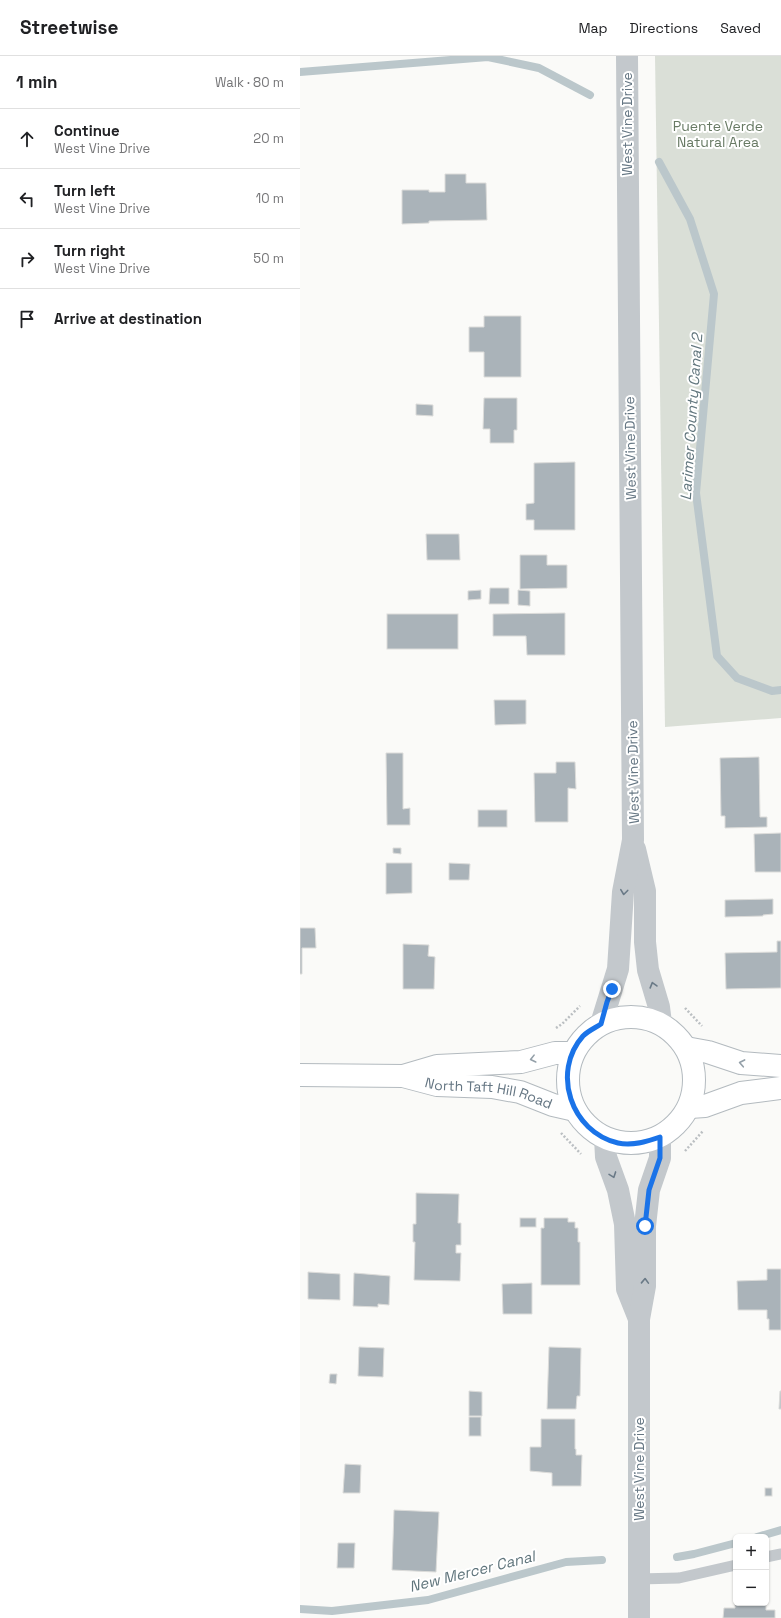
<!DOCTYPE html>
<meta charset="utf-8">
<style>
:root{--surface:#fff;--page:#f2f2f2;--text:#202124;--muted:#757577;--line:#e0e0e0}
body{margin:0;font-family:"Space Grotesk",sans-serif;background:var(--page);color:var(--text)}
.controls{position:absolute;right:12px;bottom:12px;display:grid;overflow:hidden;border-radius:6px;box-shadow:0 1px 3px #0004}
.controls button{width:36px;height:36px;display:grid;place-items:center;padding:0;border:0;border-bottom:1px solid var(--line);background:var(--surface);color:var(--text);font:20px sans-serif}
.stop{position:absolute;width:12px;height:12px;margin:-9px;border:3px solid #1a73e8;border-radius:50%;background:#fff}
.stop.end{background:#1a73e8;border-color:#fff;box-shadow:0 1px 4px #0008}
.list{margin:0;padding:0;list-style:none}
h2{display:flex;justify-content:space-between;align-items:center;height:52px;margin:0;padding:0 16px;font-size:17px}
h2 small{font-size:13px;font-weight:400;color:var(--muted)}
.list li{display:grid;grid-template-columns:26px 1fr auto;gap:12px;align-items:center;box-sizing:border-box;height:60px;padding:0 16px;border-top:1px solid var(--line)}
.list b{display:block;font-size:15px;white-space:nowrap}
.list p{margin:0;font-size:13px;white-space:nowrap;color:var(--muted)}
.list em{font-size:13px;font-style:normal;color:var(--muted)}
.icon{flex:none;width:22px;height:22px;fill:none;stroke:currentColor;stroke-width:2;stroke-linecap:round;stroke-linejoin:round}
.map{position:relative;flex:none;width:481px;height:1562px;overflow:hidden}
header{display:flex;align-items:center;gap:24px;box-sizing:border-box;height:56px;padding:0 20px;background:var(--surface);border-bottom:1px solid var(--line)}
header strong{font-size:19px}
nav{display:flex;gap:22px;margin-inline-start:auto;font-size:14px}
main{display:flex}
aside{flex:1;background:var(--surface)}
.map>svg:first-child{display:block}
</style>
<header>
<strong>Streetwise</strong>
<nav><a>Map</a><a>Directions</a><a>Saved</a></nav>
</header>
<main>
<aside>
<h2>1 min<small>Walk · 80 m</small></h2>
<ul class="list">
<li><svg class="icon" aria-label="ahead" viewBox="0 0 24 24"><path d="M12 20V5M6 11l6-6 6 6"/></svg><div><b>Continue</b><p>West Vine Drive</p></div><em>20 m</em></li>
<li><svg class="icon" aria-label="left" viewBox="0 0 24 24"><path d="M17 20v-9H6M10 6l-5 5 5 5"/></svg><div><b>Turn left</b><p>West Vine Drive</p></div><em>10 m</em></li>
<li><svg class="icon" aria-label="right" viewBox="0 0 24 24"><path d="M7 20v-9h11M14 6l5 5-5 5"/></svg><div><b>Turn right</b><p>West Vine Drive</p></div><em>50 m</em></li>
<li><svg class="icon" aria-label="arrive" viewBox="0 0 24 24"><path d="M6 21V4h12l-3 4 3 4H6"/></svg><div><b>Arrive at destination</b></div></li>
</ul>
</aside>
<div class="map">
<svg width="481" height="1562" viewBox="0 0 481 1562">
<rect width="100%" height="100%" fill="#fafaf8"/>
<polygon fill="#dadfd7" points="355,0 481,0 481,662 365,671"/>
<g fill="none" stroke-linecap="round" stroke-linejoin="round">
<g stroke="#bbc7cb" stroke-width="8">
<polyline points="0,16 188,1 239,12 290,39"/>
<polyline points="359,106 390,163 414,238 396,437 417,600 437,622 472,635 481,634"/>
<polyline points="457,1481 481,1474"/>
<polyline points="377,1501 394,1498 436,1487"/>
<polyline points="0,1553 32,1555 128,1544 266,1506 302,1504"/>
</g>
</g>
<g fill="#aab3b9" stroke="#dcdcda">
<polygon points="145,118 166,118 166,127 186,127 187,164 129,165 129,167 102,168 102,134 129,134 129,136 145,136"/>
<polygon points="184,260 221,260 221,321 184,321 184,296 169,296 169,271 184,271"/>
<polygon points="184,342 217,342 217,374 214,374 214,387 190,387 190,373 183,373"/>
<polygon points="116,348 133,349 133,360 116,359"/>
<polygon points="275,406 275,474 234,474 234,464 226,464 226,448 234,447 234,407"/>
<polygon points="126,478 159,478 160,504 127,504"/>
<polygon points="220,499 247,499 247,509 267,509 267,532 220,533"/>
<polygon points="190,532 209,532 209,548 189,548"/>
<polygon points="181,534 181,543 168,544 168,535"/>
<polygon points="218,534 230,535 230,550 218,549"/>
<polygon points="265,557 265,599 227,599 226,580 193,580 193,558"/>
<rect x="87" y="558" width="71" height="35"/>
<polygon points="194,644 226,644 226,668 195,669"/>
<polygon points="86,697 103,697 103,753 110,752 110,769 87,769"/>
<polygon points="459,701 460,761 467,761 467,771 425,772 425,760 421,760 420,702"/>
<polygon points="256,706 275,706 276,733 268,732 268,766 235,766 234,717 256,717"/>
<rect x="178" y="754" width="29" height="17"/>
<polygon points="481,777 481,816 455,816 454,778"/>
<polygon points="93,792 101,792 101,798 93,797"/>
<polygon points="86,807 112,807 112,837 86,838"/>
<polygon points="149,807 170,808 169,824 149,824"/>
<polygon points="473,843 473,858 463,859 463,860 425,861 425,844"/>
<polygon points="0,872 15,872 16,892 2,892 2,918 0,918"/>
<polygon points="477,885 481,885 481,932 426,933 425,897 477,896"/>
<polygon points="103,888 129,889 128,900 135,901 134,933 103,933"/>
<polygon points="116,1137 159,1138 158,1167 161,1167 161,1189 156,1189 156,1197 161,1197 160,1225 114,1224 115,1186 113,1186 113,1168 116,1168"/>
<rect x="220" y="1162" width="16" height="9"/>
<polygon points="244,1162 268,1162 268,1166 275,1166 275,1172 278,1172 278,1186 280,1186 280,1229 241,1229 241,1172 244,1172"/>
<polygon points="467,1213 481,1213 481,1274 469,1274 469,1263 467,1263 467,1254 438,1254 437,1225 467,1224"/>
<polygon points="8,1216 40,1218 40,1244 8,1243"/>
<polygon points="54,1217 90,1220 89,1249 78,1248 78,1251 53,1250"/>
<polygon points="232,1227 232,1258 203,1258 202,1228"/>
<polygon points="59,1291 84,1292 83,1321 58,1320"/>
<polygon points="249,1291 281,1292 280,1340 277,1340 276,1353 247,1353"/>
<polygon points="30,1318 37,1318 36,1328 29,1327"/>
<polygon points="169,1335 182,1336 182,1360 169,1360"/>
<polygon points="480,1335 481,1335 481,1353 479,1353"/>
<rect x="169" y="1361" width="12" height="19"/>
<polygon points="241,1363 275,1363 275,1393 276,1393 276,1399 282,1399 281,1430 252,1430 252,1417 230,1415 230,1391 241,1391"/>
<polygon points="45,1408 61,1409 60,1437 43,1437"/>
<rect x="465" y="1432" width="7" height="8"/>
<polygon points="94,1454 139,1456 136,1516 92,1514"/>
<polygon points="38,1487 55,1487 54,1512 37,1512"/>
<polygon points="435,1546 466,1547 466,1554 475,1554 475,1562 423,1562 424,1552 435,1552"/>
</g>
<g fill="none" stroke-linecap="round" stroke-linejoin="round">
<g stroke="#b3babf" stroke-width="24">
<g id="secondary">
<circle cx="331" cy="1024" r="63"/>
<polyline points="386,992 408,996 441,1007 481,1010"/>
<path id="s1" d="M0,1019L103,1020L137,1029L192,1031L220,1036L253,1049L275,1054"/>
<polyline points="103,1020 137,1010 221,1006 255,997 272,997"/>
<polyline points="390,1051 405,1050 441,1037 481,1032"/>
</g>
</g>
<g stroke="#bbbfc2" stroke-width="2.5" stroke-dasharray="2 2" stroke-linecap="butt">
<polyline points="385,952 402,970"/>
<polyline points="256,972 262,968 280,950"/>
<polyline points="261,1077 281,1098"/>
<polyline points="385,1095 403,1075"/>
</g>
<g stroke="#c3c8cc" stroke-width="11">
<polyline points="466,1501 481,1498"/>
<polyline points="338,1523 379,1522 436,1509"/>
</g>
<g stroke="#c3c8cc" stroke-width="22">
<polyline points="335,793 345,835 345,886 348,914 359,951 361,967"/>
<polyline points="301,968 318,913 323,836 333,784 327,0"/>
<polyline points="305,1082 306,1101 318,1134 325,1168 327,1233 339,1263"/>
<polyline points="339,1562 339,1263 345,1230 345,1170 349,1134 360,1102 360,1081"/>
</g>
<use href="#secondary" stroke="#fff" stroke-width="22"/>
</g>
<defs><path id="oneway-chevron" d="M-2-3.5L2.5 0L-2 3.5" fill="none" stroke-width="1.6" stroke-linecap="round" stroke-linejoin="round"/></defs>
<g stroke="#6a7a87">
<use href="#oneway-chevron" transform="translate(324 836) rotate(97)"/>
<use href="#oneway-chevron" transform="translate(353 929) rotate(-106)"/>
<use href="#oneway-chevron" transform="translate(313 1119) rotate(70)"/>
<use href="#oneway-chevron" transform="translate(345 1225) rotate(-88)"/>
</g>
<g stroke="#939fa8">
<use href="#oneway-chevron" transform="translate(233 1003) rotate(166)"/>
<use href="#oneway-chevron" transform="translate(442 1007) rotate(-169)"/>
</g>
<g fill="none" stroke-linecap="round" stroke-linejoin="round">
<path stroke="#1a73e8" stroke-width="5" d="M312,933L307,946L301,968C295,972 288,975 283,980C251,1016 271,1076 318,1087C332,1090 346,1086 360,1081V1102L349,1134L345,1170"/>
</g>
<g text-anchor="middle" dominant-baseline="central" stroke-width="4" stroke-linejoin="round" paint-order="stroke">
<g font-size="14" fill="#657683" stroke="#fff">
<text transform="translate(327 68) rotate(-90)">West Vine Drive</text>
<text transform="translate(330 392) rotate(-91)">West Vine Drive</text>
<text transform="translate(333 716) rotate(-91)">West Vine Drive</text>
<text stroke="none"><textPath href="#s1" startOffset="191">North Taft Hill Road</textPath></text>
<text transform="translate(339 1413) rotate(-90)">West Vine Drive</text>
</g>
<g font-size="14" fill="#687a64" stroke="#fff">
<text x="418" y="70">Puente Verde<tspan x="418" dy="16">Natural Area</tspan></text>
</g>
<g font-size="15" font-style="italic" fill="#60757c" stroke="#fff">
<text transform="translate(391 361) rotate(-86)">Larimer County Canal 2</text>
<text transform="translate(172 1515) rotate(-14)">New Mercer Canal</text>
</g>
</g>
</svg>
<div class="controls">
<button>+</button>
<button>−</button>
</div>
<div class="stop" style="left:345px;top:1170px"></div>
<div class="stop end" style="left:312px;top:933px"></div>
</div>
</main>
